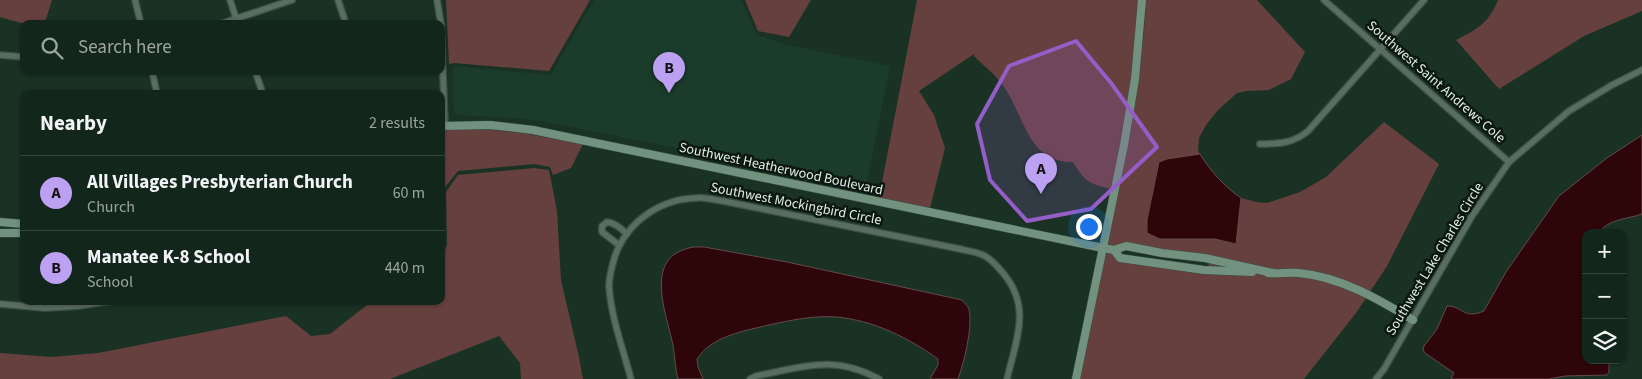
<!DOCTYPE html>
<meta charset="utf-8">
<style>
:root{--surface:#13261b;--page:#1c2e24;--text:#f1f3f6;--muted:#9da5a3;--line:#32433a;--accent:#bca0f2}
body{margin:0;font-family:"Source Sans 3",sans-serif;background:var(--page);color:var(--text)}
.controls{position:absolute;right:15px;bottom:15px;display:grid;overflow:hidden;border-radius:10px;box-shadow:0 1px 4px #0004}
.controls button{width:45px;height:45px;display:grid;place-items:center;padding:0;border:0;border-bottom:1px solid var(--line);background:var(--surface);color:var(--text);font:25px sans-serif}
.you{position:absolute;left:1088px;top:226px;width:18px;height:18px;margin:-12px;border:4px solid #fff;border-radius:50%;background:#1a73e8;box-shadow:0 0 0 8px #1a73e833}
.badge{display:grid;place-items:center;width:32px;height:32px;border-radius:50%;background:var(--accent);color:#111;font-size:16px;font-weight:700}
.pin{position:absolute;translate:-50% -41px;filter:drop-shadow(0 1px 2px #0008)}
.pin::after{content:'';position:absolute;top:26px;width:18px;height:15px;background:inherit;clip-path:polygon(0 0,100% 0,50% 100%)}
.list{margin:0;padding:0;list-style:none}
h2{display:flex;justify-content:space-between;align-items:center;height:65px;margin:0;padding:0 20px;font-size:21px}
h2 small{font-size:16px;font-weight:400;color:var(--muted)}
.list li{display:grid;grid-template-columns:32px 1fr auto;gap:15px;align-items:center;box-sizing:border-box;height:75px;padding:0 20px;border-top:1px solid var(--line)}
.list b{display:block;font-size:19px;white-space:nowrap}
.list p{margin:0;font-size:16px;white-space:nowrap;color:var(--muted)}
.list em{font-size:16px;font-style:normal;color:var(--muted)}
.icon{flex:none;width:28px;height:28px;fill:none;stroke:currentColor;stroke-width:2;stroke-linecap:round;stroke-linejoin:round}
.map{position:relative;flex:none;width:1642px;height:379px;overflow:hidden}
.search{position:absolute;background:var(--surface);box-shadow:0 1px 4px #0004;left:20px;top:20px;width:425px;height:55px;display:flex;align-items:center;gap:12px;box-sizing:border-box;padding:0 18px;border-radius:10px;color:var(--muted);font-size:19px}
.panel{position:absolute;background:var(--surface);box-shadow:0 1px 4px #0004;left:20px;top:90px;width:425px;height:215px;border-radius:10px}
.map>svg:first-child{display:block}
</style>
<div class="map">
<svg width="1642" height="379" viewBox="0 0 1642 379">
<rect width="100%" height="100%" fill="#193224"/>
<polygon fill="#1b3c2a" points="594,0 741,0 757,35 788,45 890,66 866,186 541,121 512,118 457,115 454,111 453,66 551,75"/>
<g fill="#66403f">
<polygon points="0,0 52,0 45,22 21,23 0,17"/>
<polygon points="446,0 590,0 549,71 454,63 449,64"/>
<polygon points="745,0 811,0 789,37 758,31"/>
<path d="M917,0H1139L1132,79L1112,189C1089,184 1085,182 1073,162C1028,163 1025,117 1004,87C996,75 984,66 974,56V54L919,91L934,115L945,148L930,208L879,198Z"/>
<path d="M1146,0H1257L1305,52L1291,79L1269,90L1247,91L1237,93L1218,110L1206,125L1199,138L1198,151L1200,154L1185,156L1159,162L1147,220L1148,233L1160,239H1215L1235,244L1241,198L1256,202L1267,203L1300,192L1326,177L1384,122L1439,164L1387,266L1356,313L1304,379H1079L1106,252L1208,268L1209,261L1107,245C1123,164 1142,83 1146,0Z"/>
<path d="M1498,0H1642V11L1584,36L1499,89L1456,40C1476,30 1489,23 1498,0Z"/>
<polygon points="441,130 494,130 522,133 583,144 571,168 553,175 550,167 534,164 458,171 441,192"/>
<polygon points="534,168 549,170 557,211 561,280 579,357 583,379 521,379 520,363 499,336 390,379 0,379 0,353 51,357 98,353 286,316 311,336 330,334 372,301 441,301 441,254 444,253 447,245 446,192 458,175"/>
</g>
<g fill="#2e0508" stroke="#634b4a">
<path d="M1642,135V214C1628,219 1607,219 1599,233H1586V271L1582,282L1586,290V360H1609V372L1607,375L1565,376L1549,379H1451L1454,373L1425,353L1423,350L1424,346L1437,329L1447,306C1463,306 1463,320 1484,311L1506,272L1559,196L1607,158Z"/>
<path d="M1200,154C1210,171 1225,187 1241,198L1236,244L1215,239H1160L1147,233V220L1159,162L1167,159Z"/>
<path d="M693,247H704L787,262L962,300C964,303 968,306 969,309C973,328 964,362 958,379H930L938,365V359C909,338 873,320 836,317C810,315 782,322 756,328C735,333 710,339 697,359L698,367L703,379H678C675,368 675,356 673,345C668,321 652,280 669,259C675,252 685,249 693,247Z"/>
</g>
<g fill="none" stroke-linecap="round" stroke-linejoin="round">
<g stroke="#395043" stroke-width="8">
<g id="street">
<polyline points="135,0 141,24"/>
<polyline points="230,0 238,24"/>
<polyline points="338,0 346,24"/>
<polyline points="437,0 441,24"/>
<polyline points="1324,0 1509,162"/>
<polyline points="220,24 292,0"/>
<polyline points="441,25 445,125"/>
<polyline points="0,55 24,57"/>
<polyline points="152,71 157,94"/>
<polyline points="255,71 263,94"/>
<path d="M1260,144C1279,144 1294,143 1308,131L1424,0"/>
<path d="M619,245L602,232V226L607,222C615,223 621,228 627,234"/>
<polyline points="0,304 45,308 78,306 112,301"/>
<path d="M631,379C623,349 611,317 609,286C609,276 612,266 615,256C627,222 660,199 696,198C705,197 714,200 723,201L960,249C968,251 976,252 983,255C990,258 998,267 1003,273C1032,307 1016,340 1007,379"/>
<path d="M750,379L756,376C803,367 834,354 879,379"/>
<polyline points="1376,379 1384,369 1472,216 1509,162 1569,111 1612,85 1642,70"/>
</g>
</g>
<g stroke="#395043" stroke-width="9">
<g id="secondary">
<polyline points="441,126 490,125 533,130 1103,248 1114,250 1126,246 1162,253 1205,258 1273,273"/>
<polyline points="0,222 24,224"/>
<polyline points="0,233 24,233"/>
<polyline points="1114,250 1120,258 1204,270 1252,272"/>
<path d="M1268,273C1279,274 1289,272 1299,273C1341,277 1378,299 1413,320"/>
<polyline points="1076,379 1124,145 1135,79 1142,0"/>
</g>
</g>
<use href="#street" stroke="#596d61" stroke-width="5.5"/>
<use href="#secondary" stroke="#72917e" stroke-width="8"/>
</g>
<path fill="#945dc8" fill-opacity="0.2" stroke="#945dc8" stroke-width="4" stroke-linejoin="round" d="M1076,41L1111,83L1157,147L1091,209L1027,221L990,180L977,124L1009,66Z"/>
<g text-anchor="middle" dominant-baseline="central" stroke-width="5" stroke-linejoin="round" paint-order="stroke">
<g font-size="14" fill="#e0efe5" stroke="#0c1711">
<text transform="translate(1436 82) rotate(41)">Southwest Saint Andrews Cole</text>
<text transform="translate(781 169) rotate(12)">Southwest Heatherwood Boulevard</text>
<text transform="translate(796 204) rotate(11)">Southwest Mockingbird Circle</text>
<text transform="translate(1435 259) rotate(-59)">Southwest Lake Charles Circle</text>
</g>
</g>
</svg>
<div class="controls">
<button>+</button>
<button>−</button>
<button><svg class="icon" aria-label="layers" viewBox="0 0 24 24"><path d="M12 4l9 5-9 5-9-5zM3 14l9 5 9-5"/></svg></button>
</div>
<div class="you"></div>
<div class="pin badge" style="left:1041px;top:194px">A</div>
<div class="pin badge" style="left:669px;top:93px">B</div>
<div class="search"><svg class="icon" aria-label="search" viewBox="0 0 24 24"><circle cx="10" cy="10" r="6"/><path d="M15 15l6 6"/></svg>Search here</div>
<section class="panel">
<h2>Nearby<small>2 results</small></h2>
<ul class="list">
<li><span class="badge">A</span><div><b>All Villages Presbyterian Church</b><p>Church</p></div><em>60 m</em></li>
<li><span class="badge">B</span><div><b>Manatee K-8 School</b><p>School</p></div><em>440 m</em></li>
</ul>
</section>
</div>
